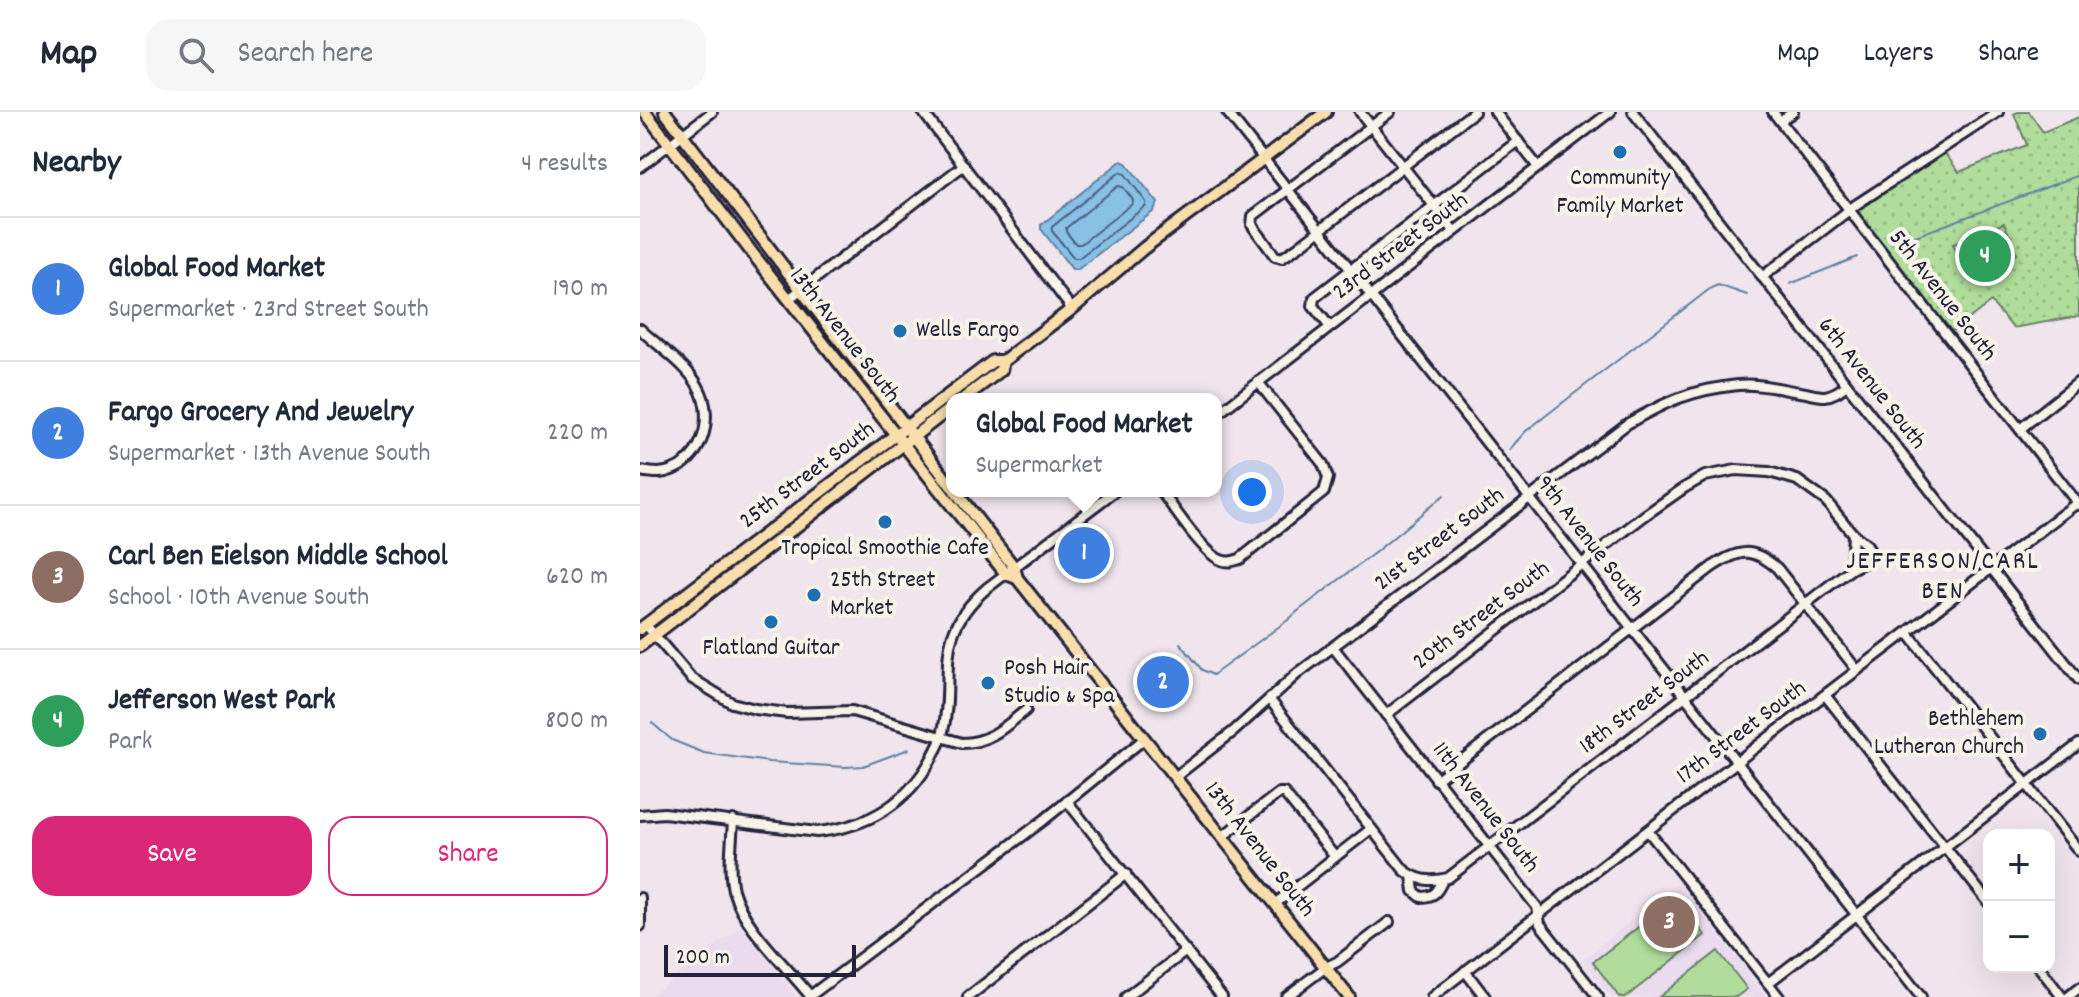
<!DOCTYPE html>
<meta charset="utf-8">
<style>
:root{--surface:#fff;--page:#f6f6f7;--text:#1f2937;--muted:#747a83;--line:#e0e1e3;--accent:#db2777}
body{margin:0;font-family:Dekko,sans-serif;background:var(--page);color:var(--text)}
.controls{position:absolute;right:24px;bottom:24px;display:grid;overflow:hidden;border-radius:16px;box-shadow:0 8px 32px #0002}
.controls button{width:72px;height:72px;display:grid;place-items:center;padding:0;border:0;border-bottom:2px solid var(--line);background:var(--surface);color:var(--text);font:40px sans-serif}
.scale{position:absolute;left:24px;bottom:20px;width:192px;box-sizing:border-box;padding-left:8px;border:4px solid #22223b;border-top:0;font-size:22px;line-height:28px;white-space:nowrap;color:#22223b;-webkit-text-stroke:6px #f7f3e8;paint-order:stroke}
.you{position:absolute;left:612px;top:380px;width:28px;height:28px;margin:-20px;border:6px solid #fff;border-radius:50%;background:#1a73e8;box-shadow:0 0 0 12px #1a73e833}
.badge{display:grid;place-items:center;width:52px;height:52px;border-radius:50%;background:var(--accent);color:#fff;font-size:26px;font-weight:700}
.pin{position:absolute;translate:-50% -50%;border:4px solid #fff;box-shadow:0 2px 8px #0006}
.popup{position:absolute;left:306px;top:281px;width:276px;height:104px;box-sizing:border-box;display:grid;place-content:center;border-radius:16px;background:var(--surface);filter:drop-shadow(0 2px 6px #0005);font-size:26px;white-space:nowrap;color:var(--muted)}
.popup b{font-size:30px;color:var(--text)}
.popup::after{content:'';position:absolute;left:50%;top:100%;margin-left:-16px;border:16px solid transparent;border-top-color:var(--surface)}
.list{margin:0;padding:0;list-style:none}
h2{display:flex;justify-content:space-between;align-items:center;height:104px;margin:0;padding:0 32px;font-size:34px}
h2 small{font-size:26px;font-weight:400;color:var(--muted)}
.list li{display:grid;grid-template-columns:52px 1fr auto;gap:24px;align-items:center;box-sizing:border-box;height:144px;padding:0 32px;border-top:2px solid var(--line)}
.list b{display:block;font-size:30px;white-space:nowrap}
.list p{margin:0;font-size:26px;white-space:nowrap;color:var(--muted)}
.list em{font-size:26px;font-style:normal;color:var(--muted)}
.actions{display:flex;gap:16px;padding:24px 32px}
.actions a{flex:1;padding:18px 0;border:2px solid var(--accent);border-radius:24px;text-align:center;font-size:28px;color:var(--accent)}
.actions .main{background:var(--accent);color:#fff}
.icon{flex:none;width:44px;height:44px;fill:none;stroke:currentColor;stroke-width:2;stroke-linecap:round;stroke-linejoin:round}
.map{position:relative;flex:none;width:1439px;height:885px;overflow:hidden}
header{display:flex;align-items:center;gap:48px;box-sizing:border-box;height:112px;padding:0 40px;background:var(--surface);border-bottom:2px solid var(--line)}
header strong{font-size:38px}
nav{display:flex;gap:44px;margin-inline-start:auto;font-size:28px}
.search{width:560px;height:72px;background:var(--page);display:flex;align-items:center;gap:20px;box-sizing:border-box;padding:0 28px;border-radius:24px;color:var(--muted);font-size:30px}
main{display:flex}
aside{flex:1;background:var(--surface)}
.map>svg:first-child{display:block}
</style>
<header>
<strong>Map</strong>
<div class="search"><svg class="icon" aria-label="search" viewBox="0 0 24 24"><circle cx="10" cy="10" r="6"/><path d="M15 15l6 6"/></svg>Search here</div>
<nav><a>Map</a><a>Layers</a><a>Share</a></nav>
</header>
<main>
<aside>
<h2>Nearby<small>4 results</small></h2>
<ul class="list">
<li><span class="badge" style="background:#3f7fe0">1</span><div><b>Global Food Market</b><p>Supermarket · 23rd Street South</p></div><em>190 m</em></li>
<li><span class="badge" style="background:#3f7fe0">2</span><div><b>Fargo Grocery And Jewelry</b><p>Supermarket · 13th Avenue South</p></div><em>220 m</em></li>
<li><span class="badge" style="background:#8d6e63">3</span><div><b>Carl Ben Eielson Middle School</b><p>School · 10th Avenue South</p></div><em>620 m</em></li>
<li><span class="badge" style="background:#2e9e5b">4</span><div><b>Jefferson West Park</b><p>Park</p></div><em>800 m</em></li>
</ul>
<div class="actions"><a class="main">Save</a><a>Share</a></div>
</aside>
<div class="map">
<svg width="1439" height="885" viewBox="0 0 1439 885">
<defs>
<pattern id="grass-dots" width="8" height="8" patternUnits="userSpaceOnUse" patternTransform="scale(2)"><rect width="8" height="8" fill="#b0dd9b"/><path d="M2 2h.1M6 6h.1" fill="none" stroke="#97bd86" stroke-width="1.8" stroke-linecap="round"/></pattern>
</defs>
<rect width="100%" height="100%" fill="#f0e5ec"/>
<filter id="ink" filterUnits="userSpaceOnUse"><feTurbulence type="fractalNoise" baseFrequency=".0125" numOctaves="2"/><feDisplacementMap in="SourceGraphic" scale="16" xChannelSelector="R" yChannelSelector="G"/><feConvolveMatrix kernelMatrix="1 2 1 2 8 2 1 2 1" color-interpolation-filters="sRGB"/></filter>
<g filter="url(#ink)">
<g fill="#ebdbee">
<polygon points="1038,771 1127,885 971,885 942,848"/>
<polygon points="101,814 157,885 10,885"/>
</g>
<polygon fill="url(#grass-dots)" stroke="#69806b" stroke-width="2" points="1378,0 1389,0 1403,20 1439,5 1439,204 1373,216 1351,190 1311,220 1215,98 1304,40 1319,60 1387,33 1374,2"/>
<g fill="#b0dd9b" stroke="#69806b" stroke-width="2">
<polygon points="1364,111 1377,142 1325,163 1313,132"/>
<polygon points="1036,786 1065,823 986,885 979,885 953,850"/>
<polygon points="1078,839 1107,877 1096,885 1019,885"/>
</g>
<polygon fill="#88c0e6" stroke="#5f81a2" stroke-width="2" points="481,49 486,51 518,91 514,99 437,158 432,157 401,117 401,113"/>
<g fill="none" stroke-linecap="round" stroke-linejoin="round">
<g stroke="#4b617f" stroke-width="2">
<polygon points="480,60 485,62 506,90 506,94 439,146 434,146 412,119 412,115"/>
<polygon points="478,74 483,75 493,88 492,92 441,132 436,132 426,120 426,116"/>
</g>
<g stroke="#5f81a2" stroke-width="2">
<polyline points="1257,131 1439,63"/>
<polyline points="1150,172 1217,145"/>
<polyline points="869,338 886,319 1071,176 1078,173 1107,183"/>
<polyline points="540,531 562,558 573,563 648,508 658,499 737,439 804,383"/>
<polyline points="12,611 32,628 64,641 129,650 206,655 223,654 269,637"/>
</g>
<g stroke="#22223b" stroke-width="14">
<g id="minor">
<polyline points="283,0 432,197"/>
<polyline points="587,0 1281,885"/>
<polyline points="720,0 814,119"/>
<polyline points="750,0 613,104 612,113 635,144 642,146 658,135 834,0"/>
<polyline points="855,0 898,55"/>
<polyline points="993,0 1439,568"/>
<polyline points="1133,0 1439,393"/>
<polyline points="1140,9 1153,0"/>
<polyline points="0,55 72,0"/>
<polyline points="1122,165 1217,92 1358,0"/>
<polyline points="150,186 324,53"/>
<polyline points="690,215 673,194 674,186 878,29"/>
<path d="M0,217C18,234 47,253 58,274C77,307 61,357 19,361C13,361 6,360 0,359"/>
<polyline points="576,303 970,0"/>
<polyline points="1380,317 1439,270"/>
<path d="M521,379C533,395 564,442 581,448C588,451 593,449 600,447L684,380L688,366L683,352L618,270"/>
<path d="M6,513L51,566L92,591L115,597L147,601L212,599L322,631C349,631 366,614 386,598"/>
<polyline points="1268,521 1439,739"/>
<polyline points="693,535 897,795 900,812 958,885"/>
<polyline points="1185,583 1349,791"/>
<path d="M630,588L764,758C778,769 791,770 808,766L1211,457L1213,422"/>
<polyline points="746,603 1004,404 1044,376 1065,364 1096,358 1129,360 1157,368 1186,389 1213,422 1227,433 1230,439 1227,449 1211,457"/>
<path d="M535,665L594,619L657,562L987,312C1027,289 1051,278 1098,273C1118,271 1140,277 1160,280C1168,281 1177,284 1185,284C1194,283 1200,278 1207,273"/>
<path d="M796,668L1072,455C1099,438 1111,434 1137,456L1217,558"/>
<polyline points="427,689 582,885"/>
<path d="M0,703L24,701L177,720C228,715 267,692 292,646C295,639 300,632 302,624C317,563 289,526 347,476L475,379"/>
<path d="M93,708C92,731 88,756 93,778C104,817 146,853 171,885"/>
<polyline points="1008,719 1139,885"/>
<polyline points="583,724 639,681 644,681 695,745"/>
<path d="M772,764L774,779L781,785C795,785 797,780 803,768"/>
<polyline points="0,786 0,814"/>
<polyline points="636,791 731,717"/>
<polyline points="1399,855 1422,885"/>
<polyline points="825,859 845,885"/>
<polyline points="1128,871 1439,632"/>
<polyline points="170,884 404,708 504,627"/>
<polyline points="328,885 486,762"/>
<polyline points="486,885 546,839"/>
<polyline points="646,885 686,855 697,850 749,810"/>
<polyline points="792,885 1103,645 1437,391"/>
<polyline points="1428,885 1439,876"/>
</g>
</g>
<g stroke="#22223b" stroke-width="16">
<g id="major">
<polyline points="5,0 113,142 366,462 377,466"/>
<polyline points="25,0 312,375"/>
<polyline points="323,287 361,258 363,249 432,197 504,136 686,0"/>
<polyline points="315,379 374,455 377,466 709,885"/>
<polyline points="0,517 353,249 363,249"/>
<polyline points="0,534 312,295"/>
</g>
</g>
<use href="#minor" stroke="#f7f3e8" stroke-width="8"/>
<use href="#major" stroke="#f9deab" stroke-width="10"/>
</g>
</g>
<g fill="#1f6fb2" stroke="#f7f3e8" stroke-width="3">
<circle cx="980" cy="40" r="8"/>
<circle cx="260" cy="219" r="8"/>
<circle cx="245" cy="410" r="8"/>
<circle cx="174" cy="483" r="8"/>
<circle cx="131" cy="510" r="8"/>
<circle cx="348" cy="571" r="8"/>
<circle cx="1400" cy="622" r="8"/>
</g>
<g text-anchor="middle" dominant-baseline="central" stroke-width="8" stroke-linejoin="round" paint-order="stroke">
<g font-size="24" fill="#22223b" stroke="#f7f3e8">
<text x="980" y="67">Community<tspan x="980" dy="28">Family Market</tspan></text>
<text x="276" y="219" text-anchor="start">Wells Fargo</text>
<text x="245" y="437">Tropical Smoothie Cafe</text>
<text x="190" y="469" text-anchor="start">25th Street<tspan x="190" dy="28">Market</tspan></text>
<text x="131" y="537">Flatland Guitar</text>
<text x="364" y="557" text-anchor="start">Posh Hair<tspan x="364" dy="28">Studio &amp; Spa</tspan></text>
<text x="1384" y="608" text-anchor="end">Bethlehem<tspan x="1384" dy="28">Lutheran Church</tspan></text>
</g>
<g font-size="24" fill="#22223b" stroke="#f7f3e8">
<text transform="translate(761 135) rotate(-37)">23rd Street South</text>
<text transform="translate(1302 184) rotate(52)">5th Avenue South</text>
<text transform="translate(204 224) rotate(52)">13th Avenue South</text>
<text transform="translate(1231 272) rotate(52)">6th Avenue South</text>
<text transform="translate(168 364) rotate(-37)">25th Street South</text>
<text transform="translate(800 428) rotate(-37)">21st Street South</text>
<text transform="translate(949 430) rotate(52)">9th Avenue South</text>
<text transform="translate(842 504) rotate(-37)">20th Street South</text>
<text transform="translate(1005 591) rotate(-37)">18th Street South</text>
<text transform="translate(1102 621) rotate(-37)">17th Street South</text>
<text transform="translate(845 696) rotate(52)">11th Avenue South</text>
<text transform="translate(619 738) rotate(52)">13th Avenue South</text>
</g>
<g font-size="26" letter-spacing="2" fill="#22223b" stroke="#f7f3e8">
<text x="1303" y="450">JEFFERSON/CARL<tspan x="1303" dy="30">BEN</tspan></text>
</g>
</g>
</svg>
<div class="controls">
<button>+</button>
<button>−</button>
</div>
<div class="scale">200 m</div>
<div class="you"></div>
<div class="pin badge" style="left:444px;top:441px;background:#3f7fe0">1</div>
<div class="popup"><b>Global Food Market</b>Supermarket</div>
<div class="pin badge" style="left:523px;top:570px;background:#3f7fe0">2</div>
<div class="pin badge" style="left:1029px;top:810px;background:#8d6e63">3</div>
<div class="pin badge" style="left:1345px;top:144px;background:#2e9e5b">4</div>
</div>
</main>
